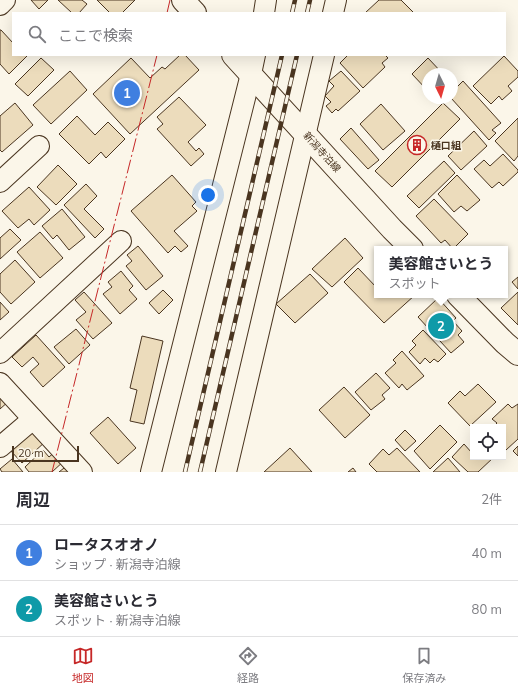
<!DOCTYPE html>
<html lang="ja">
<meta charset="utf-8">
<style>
:root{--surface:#fff;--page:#f7f7f7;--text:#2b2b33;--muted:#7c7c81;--line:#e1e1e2;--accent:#c62828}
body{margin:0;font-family:Mulish,"Noto Sans JP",sans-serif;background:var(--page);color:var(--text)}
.controls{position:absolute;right:12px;bottom:12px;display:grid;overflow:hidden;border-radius:0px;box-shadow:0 4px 16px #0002}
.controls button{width:36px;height:36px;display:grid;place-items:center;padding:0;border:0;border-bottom:1px solid var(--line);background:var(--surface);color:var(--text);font:20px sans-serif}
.compass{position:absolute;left:422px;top:68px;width:36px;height:36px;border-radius:50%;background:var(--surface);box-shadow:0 4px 16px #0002;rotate:175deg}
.scale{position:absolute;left:12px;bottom:10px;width:67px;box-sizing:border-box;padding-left:4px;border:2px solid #4a3520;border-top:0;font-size:11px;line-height:14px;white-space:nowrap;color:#4a3520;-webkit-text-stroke:3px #fbf6e9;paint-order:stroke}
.you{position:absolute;left:208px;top:195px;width:14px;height:14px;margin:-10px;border:3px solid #fff;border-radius:50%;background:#1a73e8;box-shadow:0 0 0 6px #1a73e833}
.badge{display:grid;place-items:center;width:26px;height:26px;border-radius:50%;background:var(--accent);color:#fff;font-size:13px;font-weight:700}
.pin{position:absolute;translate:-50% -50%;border:2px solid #fff;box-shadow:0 1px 4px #0006}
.popup{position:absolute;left:374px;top:246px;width:134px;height:52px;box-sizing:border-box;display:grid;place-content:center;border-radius:0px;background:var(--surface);filter:drop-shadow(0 1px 3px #0005);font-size:13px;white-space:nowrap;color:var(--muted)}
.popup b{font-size:15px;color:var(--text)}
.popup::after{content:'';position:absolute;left:50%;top:100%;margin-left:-8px;border:8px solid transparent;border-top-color:var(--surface)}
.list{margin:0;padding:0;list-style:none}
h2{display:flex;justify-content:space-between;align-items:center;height:52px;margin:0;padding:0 16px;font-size:17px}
h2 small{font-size:13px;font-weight:400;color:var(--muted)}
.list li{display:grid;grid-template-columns:26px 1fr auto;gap:12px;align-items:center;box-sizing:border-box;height:56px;padding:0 16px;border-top:1px solid var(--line)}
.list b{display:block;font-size:15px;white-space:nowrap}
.list p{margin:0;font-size:13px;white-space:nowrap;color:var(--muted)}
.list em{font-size:13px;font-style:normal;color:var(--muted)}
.icon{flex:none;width:22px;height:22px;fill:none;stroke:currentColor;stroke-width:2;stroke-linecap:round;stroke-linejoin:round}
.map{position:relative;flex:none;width:518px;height:472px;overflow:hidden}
.search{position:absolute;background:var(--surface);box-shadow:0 4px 16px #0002;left:12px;right:12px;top:12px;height:44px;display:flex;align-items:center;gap:10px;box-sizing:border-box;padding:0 14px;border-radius:0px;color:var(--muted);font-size:15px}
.sheet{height:164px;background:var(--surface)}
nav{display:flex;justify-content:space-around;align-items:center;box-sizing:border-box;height:56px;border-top:1px solid var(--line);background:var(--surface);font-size:11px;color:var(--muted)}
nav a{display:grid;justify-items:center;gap:2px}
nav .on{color:var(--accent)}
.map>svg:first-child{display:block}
</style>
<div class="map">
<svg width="518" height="472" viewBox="0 0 518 472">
<rect width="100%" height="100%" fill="#fbf6e9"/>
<g fill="#ecdcbc" stroke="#4a3520">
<polygon points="31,0 48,0 39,9"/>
<polygon points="58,0 82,0 87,4 79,13 72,13"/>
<polygon points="97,0 135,0 122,13 110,13"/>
<polygon points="379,0 401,0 413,12 411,13 365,13"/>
<polygon points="0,30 1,30 13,43 13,55 25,55 27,56 9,74 0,64"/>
<polygon points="180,55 185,55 199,70 130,134 93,94 131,58 150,78 162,67 165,69"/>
<polygon points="348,55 385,55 388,58 382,63 385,67 363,88 340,63"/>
<polygon points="504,56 518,71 518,77 508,86 512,91 502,100 499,96 491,104 473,86"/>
<polygon points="41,58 54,70 28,96 15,84"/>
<polygon points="428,58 443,74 428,74 428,91 412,74"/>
<polygon points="70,71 87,90 51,124 33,105"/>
<polygon points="341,71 360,91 338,111 336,109 332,113 326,106 331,102 325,96 334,86 329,81"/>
<polygon points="463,81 501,123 492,130 496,133 489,140 451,98 452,98 452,92"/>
<polygon points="179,97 206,125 188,142 196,151 199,148 204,154 191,166 157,129 163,124 157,117"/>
<polygon points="15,103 33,125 2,152 0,150 0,116"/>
<polygon points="443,103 460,119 392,187 375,171"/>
<polygon points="381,104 405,131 383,150 360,124"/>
<polygon points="77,116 95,135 108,122 125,139 106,158 101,152 89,164 59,134"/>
<polygon points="518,118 518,156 514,161 495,141"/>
<polygon points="351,128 379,160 368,169 340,139"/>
<polygon points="474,131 487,146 461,170 448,156"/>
<polygon points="503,154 518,170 518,172 503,186 499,182 492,188 474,169 484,160 490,166"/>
<polygon points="444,161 455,173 419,208 407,196"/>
<polygon points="58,165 77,184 56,205 37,187"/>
<polygon points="172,175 196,202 192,206 197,211 174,231 188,246 181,252 175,246 168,253 131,211"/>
<polygon points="457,175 480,200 467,211 461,206 454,212 438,194"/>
<polygon points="86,184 97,196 84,209 104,229 95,238 64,205"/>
<polygon points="29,187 50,210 34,225 29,219 18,228 2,211"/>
<polygon points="434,199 468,234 453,249 445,240 441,243 416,216"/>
<polygon points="62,209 85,237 69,250 57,235 53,239 42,226"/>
<polygon points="10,229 21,240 0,259 0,238"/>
<polygon points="40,232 63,258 40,278 17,252"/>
<polygon points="345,238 363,258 332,287 312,269"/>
<polygon points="138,246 163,276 146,290 126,266 132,261 127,255"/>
<polygon points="15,260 35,282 11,304 0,292 0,274"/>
<polygon points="358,268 377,288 377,295 415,295 384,323 344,282"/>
<polygon points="121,271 133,286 129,290 137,299 120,314 103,294 112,287 108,282"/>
<polygon points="310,274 328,293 295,323 276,304"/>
<polygon points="518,277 518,289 512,282"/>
<polygon points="163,290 173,300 159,314 149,303"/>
<polygon points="84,292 112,323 93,339 76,320 86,312 75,300"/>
<polygon points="518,292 518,325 501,308"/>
<polygon points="438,298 456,318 453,321 462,331 458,335 464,342 451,353 418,317"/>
<polygon points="0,302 9,312 0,320"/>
<polygon points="76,329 90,345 69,364 54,347"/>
<polygon points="423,330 446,354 438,362 434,359 430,363 425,358 420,364 409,352 416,345 412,341"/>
<polygon points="36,335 65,367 43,387 30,372 39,364 33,357 22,367 12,357"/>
<polygon points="142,336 163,341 144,424 130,421 137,390 130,388"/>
<polygon points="402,351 424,376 407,390 402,384 399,388 385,373 396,363 393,360"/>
<polygon points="376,373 390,388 382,395 385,399 371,410 355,392"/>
<polygon points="478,384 496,402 470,426 448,403 460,391 465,396"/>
<polygon points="344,387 370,415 345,438 319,410"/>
<polygon points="0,390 9,401 0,409"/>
<polygon points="508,404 512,408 518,404 518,439 506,450 503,446 503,427 493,427 497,423 492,419"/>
<polygon points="108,417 136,448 118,464 90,433"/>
<polygon points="440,425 457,442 430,469 414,451"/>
<polygon points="35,429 46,441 22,463 10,450"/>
<polygon points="405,430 416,441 405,451 395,440"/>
<polygon points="464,444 472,453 473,453 473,457 494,457 478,472 468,472 452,457"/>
<polygon points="518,446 518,456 513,451"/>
<polygon points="290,448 312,472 264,472"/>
<polygon points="397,448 420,472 377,472 369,464 383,449 389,455"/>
<polygon points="43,450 49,457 56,451 65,460 52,472 29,472 25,467"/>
<polygon points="448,458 460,472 433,472"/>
<polygon points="12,459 23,472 2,472 0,469"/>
<polygon points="64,468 68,472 59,472"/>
<polygon points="353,468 356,472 348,472"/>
</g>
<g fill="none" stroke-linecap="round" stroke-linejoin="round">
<g stroke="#4a3520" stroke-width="22">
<g id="minor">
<polyline points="0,5 5,0"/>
<polyline points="264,13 266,0"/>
<polyline points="333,13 336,0"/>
<polyline points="0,182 39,146"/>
<polyline points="0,353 121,241"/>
<polyline points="0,383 82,472"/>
<polyline points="0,447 33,419"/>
<polyline points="151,472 251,74 255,55"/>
<polyline points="226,472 324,55"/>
</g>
</g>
<g stroke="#4a3520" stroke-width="24">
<g id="primary">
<polyline points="183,0 195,13"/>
<polyline points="233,55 392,229 412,249"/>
<polyline points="458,295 505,343 518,354"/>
</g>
</g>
<use href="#minor" stroke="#fbf6e9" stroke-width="20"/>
<use href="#primary" stroke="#fbf6e9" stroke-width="22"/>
<g stroke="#4a3520" stroke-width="4.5">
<g id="rail">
<polyline points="292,13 295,0"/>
<polyline points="307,13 310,0"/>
<polyline points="185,472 282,55"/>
<polyline points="200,472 297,55"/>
</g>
</g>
<use href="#rail" stroke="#fbf6e9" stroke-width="3" stroke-dasharray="9" stroke-linecap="butt"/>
<g stroke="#c62828" stroke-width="1" stroke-dasharray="14 3 2 3" stroke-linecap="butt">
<polyline points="167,13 170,0"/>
<polyline points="52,472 157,55"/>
</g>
</g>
<defs>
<g id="building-ring" transform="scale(1)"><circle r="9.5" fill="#fbf6e9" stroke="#c62828" stroke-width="1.5"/><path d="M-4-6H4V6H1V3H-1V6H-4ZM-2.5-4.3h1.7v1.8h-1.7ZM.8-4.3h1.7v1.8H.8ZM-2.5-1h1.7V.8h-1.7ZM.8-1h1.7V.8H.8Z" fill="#c62828"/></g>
</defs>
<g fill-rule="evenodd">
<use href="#building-ring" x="417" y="145"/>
</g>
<g text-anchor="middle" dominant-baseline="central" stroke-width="3" stroke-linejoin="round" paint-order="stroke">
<g font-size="10" font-weight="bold" fill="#4a3520" stroke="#fbf6e9" text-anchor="start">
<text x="431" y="145">樋口組</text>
</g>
<g font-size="10" fill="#4a3520" stroke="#fbf6e9">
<text transform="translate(322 152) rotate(48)">新潟寺泊線</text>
</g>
</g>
</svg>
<div class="controls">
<button><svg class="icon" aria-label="locate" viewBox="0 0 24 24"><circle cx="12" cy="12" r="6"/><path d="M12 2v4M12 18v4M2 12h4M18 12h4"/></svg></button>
</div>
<svg class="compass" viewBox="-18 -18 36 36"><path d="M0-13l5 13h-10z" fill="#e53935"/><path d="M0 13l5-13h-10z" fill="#7c7c81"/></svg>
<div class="scale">20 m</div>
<div class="you"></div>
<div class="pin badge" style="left:127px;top:93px;background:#3f7fe0">1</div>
<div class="pin badge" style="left:441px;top:326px;background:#0f9aa8">2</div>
<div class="popup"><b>美容館さいとう</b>スポット</div>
<div class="search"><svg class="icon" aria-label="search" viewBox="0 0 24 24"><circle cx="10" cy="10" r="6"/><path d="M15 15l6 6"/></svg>ここで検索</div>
</div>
<section class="sheet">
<h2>周辺<small>2件</small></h2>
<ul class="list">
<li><span class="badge" style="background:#3f7fe0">1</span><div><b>ロータスオオノ</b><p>ショップ · 新潟寺泊線</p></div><em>40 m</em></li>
<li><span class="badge" style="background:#0f9aa8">2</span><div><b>美容館さいとう</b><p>スポット · 新潟寺泊線</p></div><em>80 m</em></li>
</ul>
</section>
<nav>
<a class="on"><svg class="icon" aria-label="map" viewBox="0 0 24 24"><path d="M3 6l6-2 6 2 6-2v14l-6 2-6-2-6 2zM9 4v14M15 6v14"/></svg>地図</a>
<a><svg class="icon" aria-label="directions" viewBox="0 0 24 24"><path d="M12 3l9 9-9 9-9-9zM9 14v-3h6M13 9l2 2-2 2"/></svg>経路</a>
<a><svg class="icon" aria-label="saved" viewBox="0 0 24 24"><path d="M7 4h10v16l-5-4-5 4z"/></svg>保存済み</a>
</nav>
